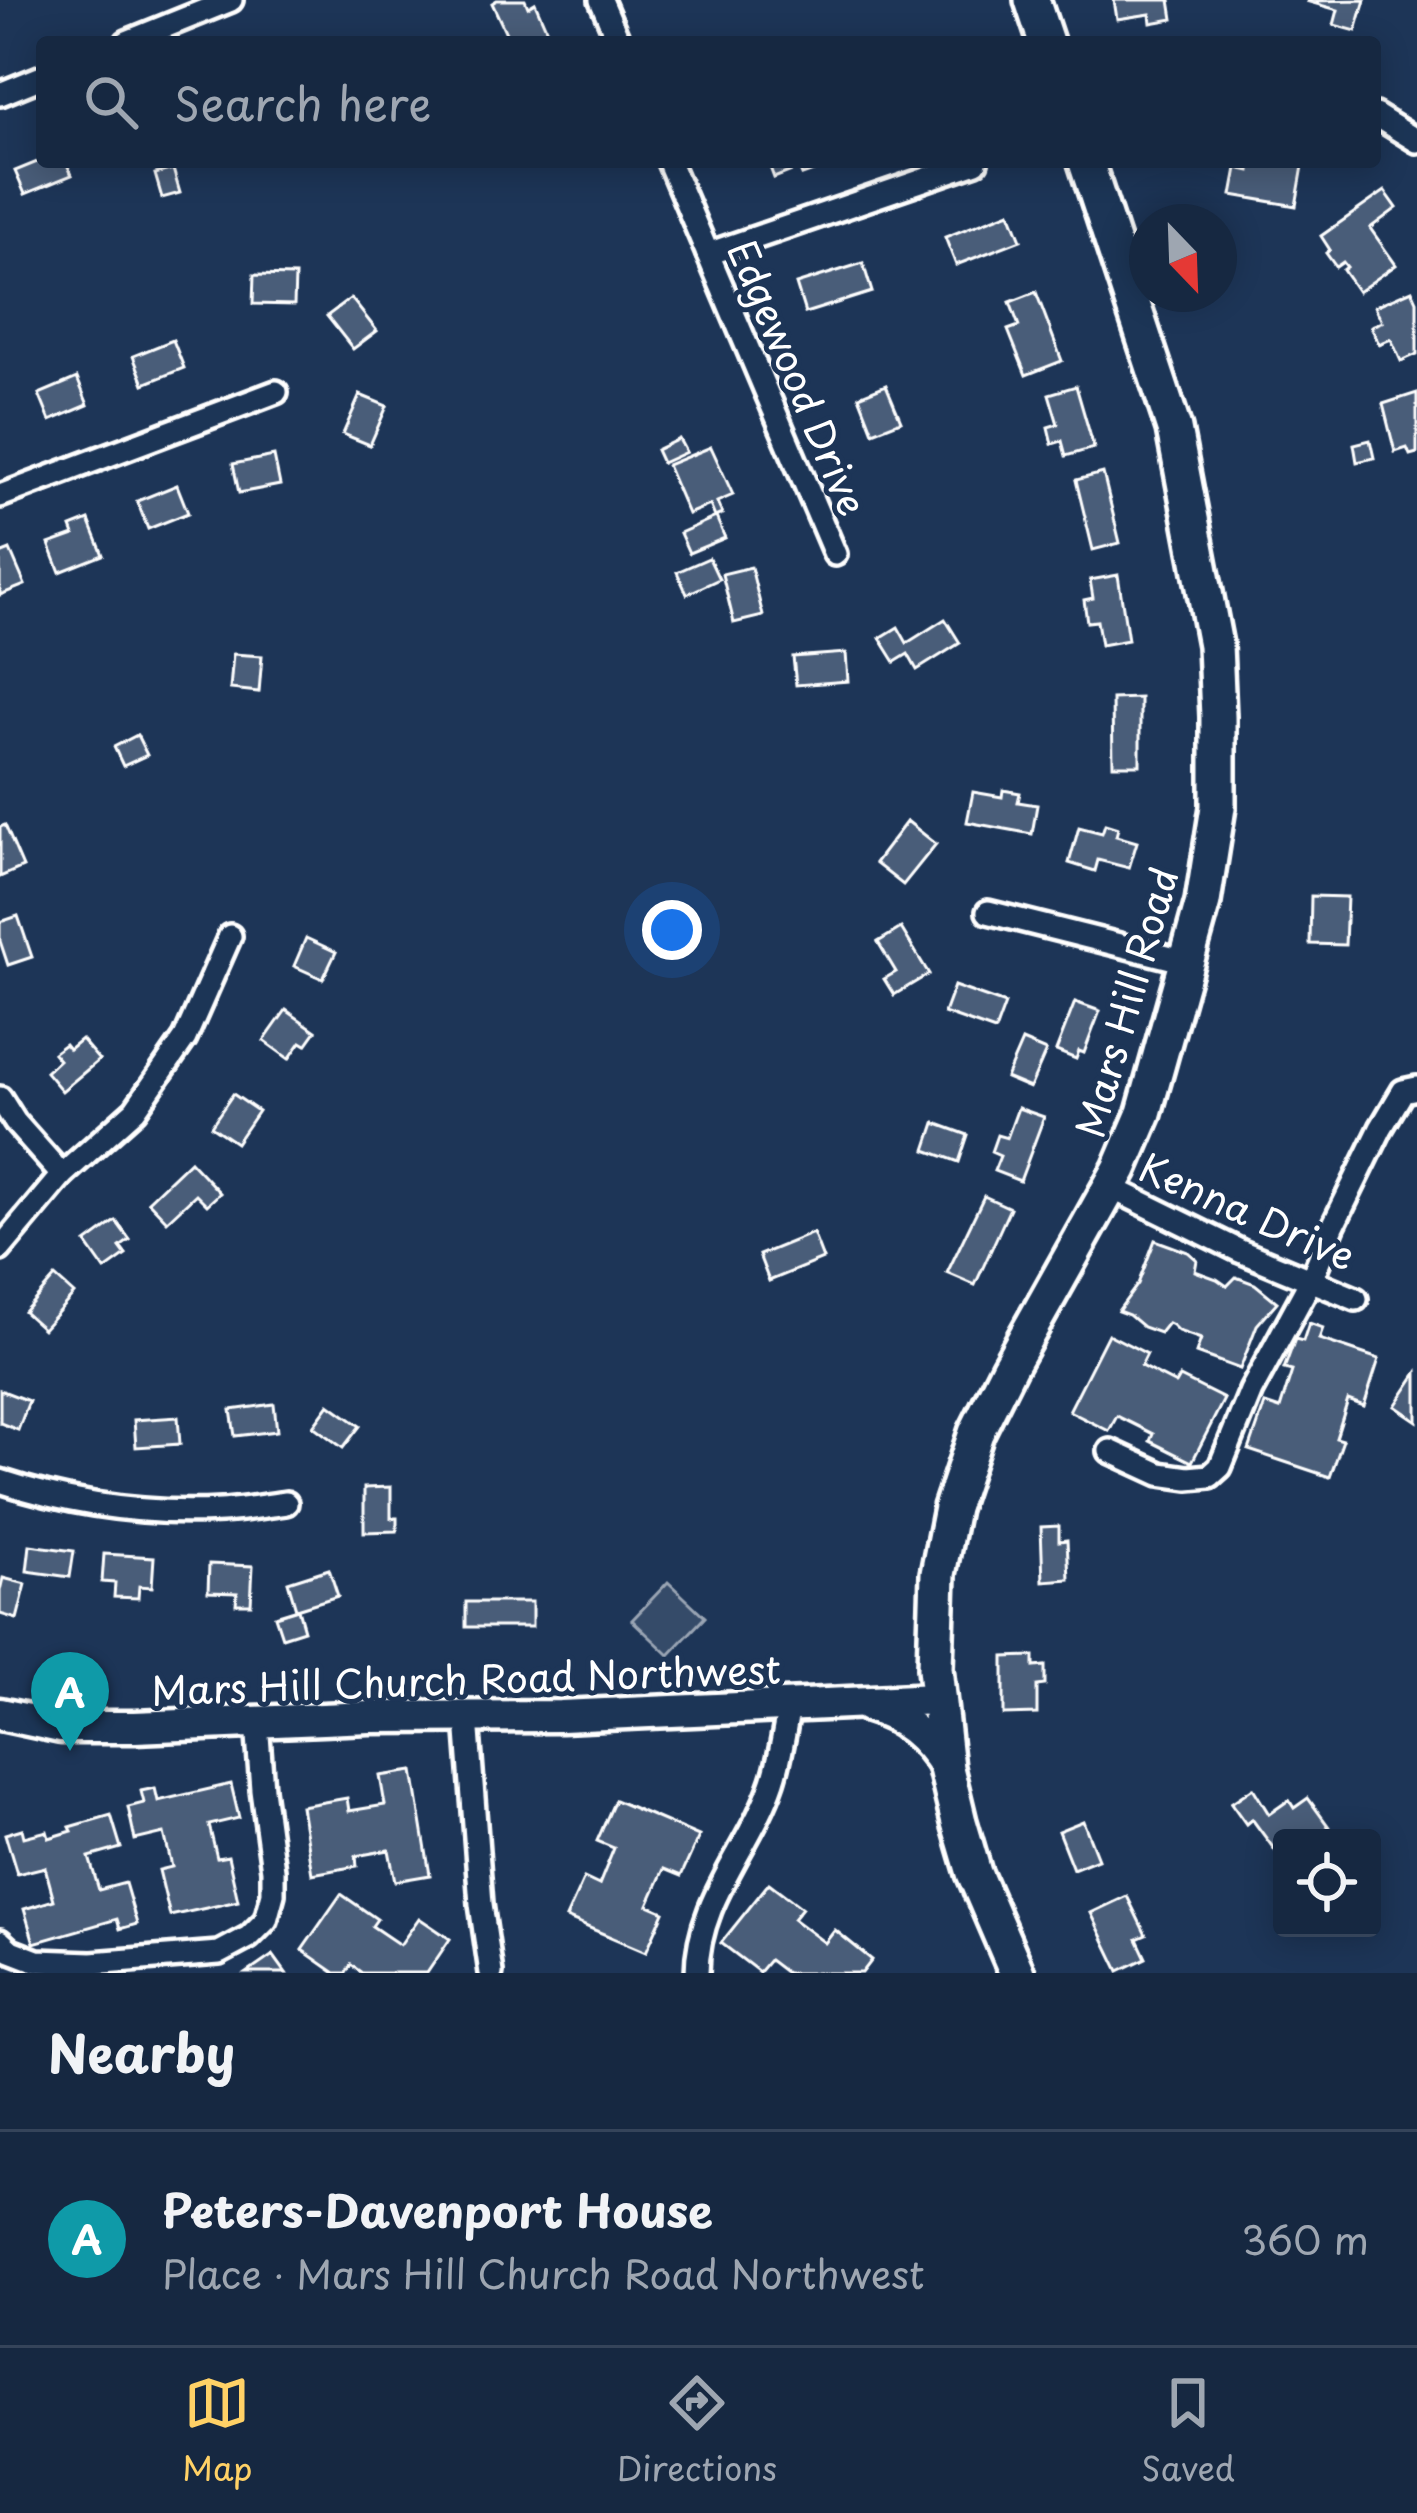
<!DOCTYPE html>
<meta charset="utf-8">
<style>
:root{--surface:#162841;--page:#23344c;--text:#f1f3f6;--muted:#9ea6b1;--line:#35445a;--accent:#ffd166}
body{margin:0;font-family:"Playpen Sans",sans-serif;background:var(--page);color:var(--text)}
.controls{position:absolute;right:36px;bottom:36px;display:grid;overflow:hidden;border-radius:12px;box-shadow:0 6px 30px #0003}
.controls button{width:108px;height:108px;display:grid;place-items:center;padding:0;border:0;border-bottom:3px solid var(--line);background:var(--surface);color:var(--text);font:60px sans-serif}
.compass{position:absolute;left:1129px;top:204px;width:108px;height:108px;border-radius:50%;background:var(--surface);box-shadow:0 6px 30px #0003;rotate:157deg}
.you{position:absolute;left:672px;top:930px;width:42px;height:42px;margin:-30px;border:9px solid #fff;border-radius:50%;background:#1a73e8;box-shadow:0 0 0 18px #1a73e833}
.badge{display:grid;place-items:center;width:78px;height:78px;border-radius:50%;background:var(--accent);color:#fff;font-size:39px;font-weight:700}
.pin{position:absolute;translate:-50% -99px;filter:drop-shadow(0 3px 6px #0008)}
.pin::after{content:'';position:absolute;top:63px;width:42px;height:36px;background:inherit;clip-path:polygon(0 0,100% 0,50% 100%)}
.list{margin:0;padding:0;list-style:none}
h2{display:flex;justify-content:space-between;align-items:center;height:156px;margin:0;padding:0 48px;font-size:51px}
h2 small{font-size:39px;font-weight:400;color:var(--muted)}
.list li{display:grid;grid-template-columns:78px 1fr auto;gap:36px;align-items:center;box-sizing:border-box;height:216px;padding:0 48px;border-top:3px solid var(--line)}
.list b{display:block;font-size:45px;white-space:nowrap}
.list p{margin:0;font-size:39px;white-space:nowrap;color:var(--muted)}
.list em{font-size:39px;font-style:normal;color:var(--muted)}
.icon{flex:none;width:66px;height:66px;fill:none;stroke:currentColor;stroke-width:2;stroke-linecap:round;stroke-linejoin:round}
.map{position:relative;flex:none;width:1417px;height:1973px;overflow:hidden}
.search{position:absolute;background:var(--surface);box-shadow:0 6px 30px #0003;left:36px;right:36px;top:36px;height:132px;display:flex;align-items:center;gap:30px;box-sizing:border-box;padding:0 42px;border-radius:12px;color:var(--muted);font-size:45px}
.sheet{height:372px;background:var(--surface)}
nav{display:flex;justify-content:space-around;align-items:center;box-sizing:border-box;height:168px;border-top:3px solid var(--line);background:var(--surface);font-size:33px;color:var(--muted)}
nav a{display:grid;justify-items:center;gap:6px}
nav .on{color:var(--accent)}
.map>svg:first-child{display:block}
</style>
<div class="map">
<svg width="1417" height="1973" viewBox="0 0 1417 1973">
<rect width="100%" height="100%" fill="#1d3557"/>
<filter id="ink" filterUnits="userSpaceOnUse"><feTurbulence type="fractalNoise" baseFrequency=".00833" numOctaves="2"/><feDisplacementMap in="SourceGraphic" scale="24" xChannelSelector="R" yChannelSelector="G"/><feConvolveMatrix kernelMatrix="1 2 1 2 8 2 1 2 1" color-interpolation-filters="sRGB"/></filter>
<g filter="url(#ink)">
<polygon fill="#364b69" stroke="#9aa5b4" stroke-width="3" points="668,1582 705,1617 669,1655 632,1620"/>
<g fill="#4a5d79" stroke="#fff" stroke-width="3">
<polygon points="525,0 528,7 535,3 549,35 533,42 510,42 492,3 497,0"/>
<polygon points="1114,0 1170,0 1173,19 1151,23 1150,14 1117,19"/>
<polygon points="1365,0 1356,31 1334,25 1338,10 1306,1"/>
<polygon points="42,160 66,162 72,175 25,194 15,171"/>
<polygon points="768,162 826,162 823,163 825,167 802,175 799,168 774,178"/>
<polygon points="1251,162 1283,162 1303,166 1296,206 1232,195 1237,168 1250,171"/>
<polygon points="173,169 180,193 162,198 155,174"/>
<polygon points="1385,191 1397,208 1370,228 1396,265 1358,292 1343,270 1347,267 1343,262 1336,267 1326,253 1330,250 1321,236"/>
<polygon points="1010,212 1021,240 956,265 945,237"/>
<polygon points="863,263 872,292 805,313 796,284"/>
<polygon points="254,275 295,276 294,305 253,304"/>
<polygon points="1412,290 1417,301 1417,354 1401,361 1391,339 1379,344 1371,326 1382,322 1375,306"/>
<polygon points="1036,292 1062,361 1026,375 1008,330 1019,326 1010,302"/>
<polygon points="351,298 377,331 353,349 327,316"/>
<polygon points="173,340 184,368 144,384 133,356"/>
<polygon points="77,378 88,405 50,421 39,394"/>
<polygon points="886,385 901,421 873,432 859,396"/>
<polygon points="1076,386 1094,448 1066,456 1062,441 1052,444 1048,427 1058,424 1049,394"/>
<polygon points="1417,393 1417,453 1410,455 1407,448 1395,452 1383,404"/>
<polygon points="360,395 387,406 370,445 343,434"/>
<polygon points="679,439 686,452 662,463 656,450"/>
<polygon points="1370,440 1374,458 1357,462 1354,444"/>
<polygon points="711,447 733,495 717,502 722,514 715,517 710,505 688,514 667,465"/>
<polygon points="274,456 280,485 239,493 233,464"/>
<polygon points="1103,473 1120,543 1093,550 1076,480"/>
<polygon points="177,485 188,513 148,529 137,501"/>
<polygon points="716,517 725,538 689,553 680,533"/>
<polygon points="89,520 103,555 60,572 49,544 74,535 71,527"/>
<polygon points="10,550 25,585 0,595 0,554"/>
<polygon points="709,558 719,579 687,594 677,572"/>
<polygon points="751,567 763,616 734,623 722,574"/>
<polygon points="1118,575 1128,640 1101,645 1097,621 1087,622 1084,600 1093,598 1090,580"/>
<polygon points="945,619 960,643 917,670 908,654 895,662 880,638 898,627 907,643"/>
<polygon points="846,653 848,681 796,685 793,657"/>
<polygon points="233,654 262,656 259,692 230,689"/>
<polygon points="1140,698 1140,765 1113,765 1112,699"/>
<polygon points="137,735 147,755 123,766 114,747"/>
<polygon points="1003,790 1020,793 1018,802 1037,805 1032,834 967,822 973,792 1002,797"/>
<polygon points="907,821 936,844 903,885 875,863"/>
<polygon points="1105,824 1118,828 1116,836 1137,842 1129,868 1098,860 1095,871 1069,863 1079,827 1102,833"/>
<polygon points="5,825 23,867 0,877 0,827"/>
<polygon points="1311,896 1347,897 1345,945 1310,944"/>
<polygon points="18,916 32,957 8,965 0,941 0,922"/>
<polygon points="901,928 929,974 894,995 884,979 896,972 878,942"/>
<polygon points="306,938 336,952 323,979 294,966"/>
<polygon points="954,986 1005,1004 995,1031 944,1013"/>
<polygon points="1075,1002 1100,1011 1084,1053 1079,1051 1076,1059 1056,1051"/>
<polygon points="286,1010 316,1031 306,1045 301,1042 289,1059 264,1041"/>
<polygon points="81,1039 99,1060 62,1091 46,1072 59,1060 53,1053 65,1044 69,1049"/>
<polygon points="1022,1041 1046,1051 1030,1088 1006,1078"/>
<polygon points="233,1094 258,1111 236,1143 211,1126"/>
<polygon points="1018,1108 1044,1117 1020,1181 994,1171 1000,1156 991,1152 997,1135 1007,1138"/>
<polygon points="935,1123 968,1135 959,1162 926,1150"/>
<polygon points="190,1161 220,1193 207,1205 196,1194 167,1221 148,1201"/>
<polygon points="984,1196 1010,1208 975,1285 947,1273"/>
<polygon points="116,1221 130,1240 120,1247 126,1255 105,1270 86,1243"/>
<polygon points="813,1233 823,1259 769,1281 759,1255"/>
<polygon points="1155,1240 1188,1252 1197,1260 1195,1271 1217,1279 1227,1286 1236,1277 1255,1284 1277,1302 1257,1325 1240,1369 1196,1353 1201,1339 1178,1331 1172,1325 1168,1323 1160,1333 1143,1327 1129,1315 1118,1311 1138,1284"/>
<polygon points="55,1277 74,1294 43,1329 24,1312"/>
<polygon points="1309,1323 1323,1328 1319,1339 1379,1359 1364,1406 1348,1400 1336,1438 1343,1440 1330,1477 1249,1450 1265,1404 1280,1409 1292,1371 1284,1369 1295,1339 1303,1341"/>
<polygon points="1108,1334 1147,1354 1141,1366 1176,1384 1180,1377 1224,1399 1192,1462 1150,1441 1153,1434 1117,1416 1109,1431 1069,1411"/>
<polygon points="1417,1373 1417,1421 1395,1406"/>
<polygon points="0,1390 29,1401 18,1430 0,1423"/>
<polygon points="274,1404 277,1431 235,1436 231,1410"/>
<polygon points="329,1404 360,1426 343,1448 313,1426"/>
<polygon points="178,1417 180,1444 136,1447 134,1420"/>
<polygon points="391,1487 391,1518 397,1518 397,1531 364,1532 364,1488"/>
<polygon points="1059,1526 1059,1541 1067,1540 1069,1579 1043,1581 1041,1527"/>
<polygon points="30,1545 74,1551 70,1577 27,1571"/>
<polygon points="104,1554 154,1557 152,1587 139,1586 138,1598 114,1597 115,1583 102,1582"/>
<polygon points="209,1564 253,1566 251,1604 236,1604 237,1593 208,1592"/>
<polygon points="329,1569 338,1596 296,1609 288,1582"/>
<polygon points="3,1578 26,1584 17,1619 0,1614 0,1591"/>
<rect x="466" y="1602" width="66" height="25"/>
<polygon points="298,1609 304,1630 282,1637 275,1616"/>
<polygon points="1034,1656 1034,1667 1045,1666 1045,1685 1037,1686 1037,1714 1004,1715 1004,1657"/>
<polygon points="413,1771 430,1875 395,1881 389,1850 356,1856 357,1866 312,1874 301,1806 347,1798 349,1811 385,1805 380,1776"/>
<polygon points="231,1784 239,1818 209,1825 217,1858 228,1856 238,1901 170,1916 159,1870 172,1867 164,1833 135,1840 128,1807 144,1803 141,1791 155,1788 158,1801"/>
<polygon points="1253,1788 1269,1814 1289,1800 1294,1808 1308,1798 1329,1827 1314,1838 1282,1838 1282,1860 1252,1819 1246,1824 1231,1803"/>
<polygon points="615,1800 699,1836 681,1876 664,1869 648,1905 664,1912 646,1952 566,1918 584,1878 599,1885 614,1848 597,1841"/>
<polygon points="111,1815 121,1848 89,1857 99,1890 125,1883 137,1924 120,1929 117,1919 34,1943 24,1909 54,1900 45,1867 17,1874 5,1834 22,1829 24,1837 47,1831 49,1838 72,1831 70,1827"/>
<polygon points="1083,1821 1098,1859 1073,1869 1058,1831"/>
<polygon points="769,1883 802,1908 793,1919 825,1943 835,1930 872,1960 862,1973 786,1973 769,1960 759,1972 721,1943"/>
<polygon points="341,1894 377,1919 372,1926 400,1945 419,1918 450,1939 427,1973 362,1973 351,1965 346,1973 335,1973 302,1950"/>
<polygon points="1127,1896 1146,1935 1137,1939 1146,1958 1119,1971 1091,1913"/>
<polygon points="273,1955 286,1973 247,1973"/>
</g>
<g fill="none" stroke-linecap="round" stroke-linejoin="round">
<g stroke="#fff" stroke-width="30">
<g id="street">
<polyline points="601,0 619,42"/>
<polyline points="127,42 231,0"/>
<polyline points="0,94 42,77"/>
<polyline points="1375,115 1417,141"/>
<polyline points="669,162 835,554"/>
<polyline points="708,254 976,162"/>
<polyline points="0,496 276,392"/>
<polyline points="988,912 1187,962"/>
<polyline points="0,1098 15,1122 62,1175"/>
<polyline points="1110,1187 1240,1251 1356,1299"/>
<polyline points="0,1249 62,1175 135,1110 185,1038 230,936"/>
<polyline points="1110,1451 1160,1474 1188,1478 1210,1476 1220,1467 1251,1391 1311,1280 1333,1226 1381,1128 1403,1091 1417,1088"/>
<path d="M0,1481C70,1504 147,1515 221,1511C242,1510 264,1506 286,1503"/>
<polyline points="467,1718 481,1904 491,1973"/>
<polyline points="0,1941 11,1951 37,1961 92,1963 219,1953 249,1937 266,1920 273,1894 273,1870 262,1789 257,1722"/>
<path d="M697,1973C697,1900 751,1847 773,1781C781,1757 784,1731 789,1706"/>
</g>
</g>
<g stroke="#fff" stroke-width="39">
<g id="secondary">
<path d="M868,1706C903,1716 927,1737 946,1768"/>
<polyline points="0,1714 61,1727 135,1727 369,1717 561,1716 936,1699"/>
</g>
</g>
<g stroke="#fff" stroke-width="42">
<g id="primary">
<polyline points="1032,0 1046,42"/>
<polyline points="1017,1973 974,1873 959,1822 946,1768 935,1668 938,1574 951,1508 976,1433 1009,1367 1120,1169 1144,1113 1203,902 1218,807 1218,717 1215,645 1174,429 1086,162"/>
</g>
</g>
<use href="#street" stroke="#1d3557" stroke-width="21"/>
<use href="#secondary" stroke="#1d3557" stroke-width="30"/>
<use href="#primary" stroke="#1d3557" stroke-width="33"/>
</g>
</g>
<g text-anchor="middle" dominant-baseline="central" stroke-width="10" stroke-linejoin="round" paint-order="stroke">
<g font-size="39" fill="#fff" stroke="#1d3557">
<text transform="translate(799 377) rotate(67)">Edgewood Drive</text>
<text transform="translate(1125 1002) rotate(-74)">Mars Hill Road</text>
<text transform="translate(1248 1210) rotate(24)">Kenna Drive</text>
<text transform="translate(466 1678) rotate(-2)">Mars Hill Church Road Northwest</text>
</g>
</g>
</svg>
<div class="controls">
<button><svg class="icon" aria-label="locate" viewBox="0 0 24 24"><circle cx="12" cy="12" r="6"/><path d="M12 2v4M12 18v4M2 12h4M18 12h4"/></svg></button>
</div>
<svg class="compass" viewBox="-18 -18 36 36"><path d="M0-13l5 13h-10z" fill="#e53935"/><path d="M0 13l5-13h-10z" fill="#9ea6b1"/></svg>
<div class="you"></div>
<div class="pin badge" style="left:70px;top:1751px;background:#0f9aa8">A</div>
<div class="search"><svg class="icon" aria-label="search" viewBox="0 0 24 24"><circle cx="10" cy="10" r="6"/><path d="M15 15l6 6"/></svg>Search here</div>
</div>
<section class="sheet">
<h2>Nearby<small></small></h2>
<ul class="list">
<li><span class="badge" style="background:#0f9aa8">A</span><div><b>Peters-Davenport House</b><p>Place · Mars Hill Church Road Northwest</p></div><em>360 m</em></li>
</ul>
</section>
<nav>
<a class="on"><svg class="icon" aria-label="map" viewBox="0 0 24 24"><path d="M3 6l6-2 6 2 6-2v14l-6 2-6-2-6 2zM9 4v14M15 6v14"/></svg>Map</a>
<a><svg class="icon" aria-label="directions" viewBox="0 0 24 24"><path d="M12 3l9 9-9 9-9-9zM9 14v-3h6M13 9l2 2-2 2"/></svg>Directions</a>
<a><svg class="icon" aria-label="saved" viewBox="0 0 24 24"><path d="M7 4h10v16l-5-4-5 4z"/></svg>Saved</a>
</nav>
